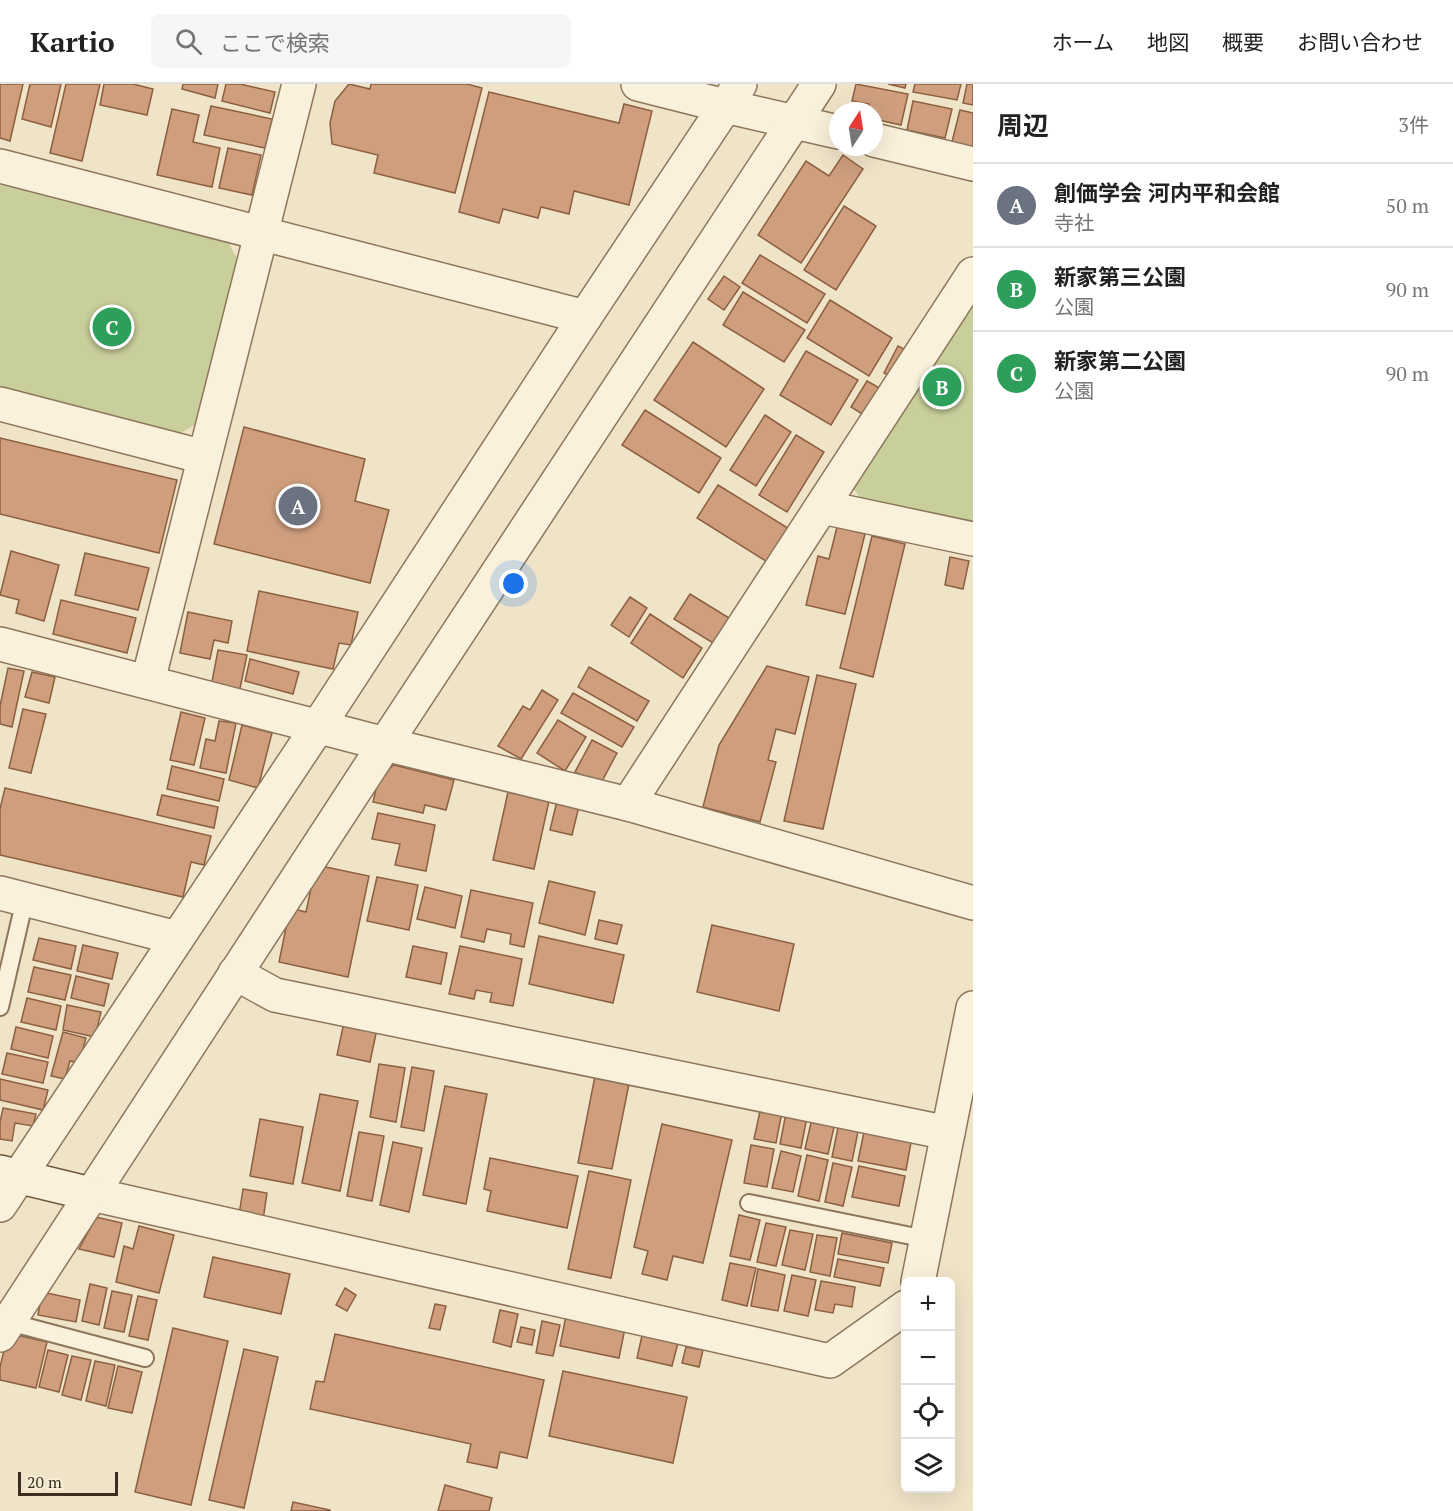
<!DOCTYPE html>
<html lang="ja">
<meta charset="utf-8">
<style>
:root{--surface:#fff;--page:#f6f6f6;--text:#222;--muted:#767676;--line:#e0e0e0;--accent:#db2777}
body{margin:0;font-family:"PT Serif","Noto Sans JP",serif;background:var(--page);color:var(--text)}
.controls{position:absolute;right:18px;bottom:18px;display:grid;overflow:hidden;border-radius:9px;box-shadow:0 6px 24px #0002}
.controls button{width:54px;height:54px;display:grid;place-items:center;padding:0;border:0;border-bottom:2px solid var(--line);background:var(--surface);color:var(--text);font:30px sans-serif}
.compass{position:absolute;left:829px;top:18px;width:54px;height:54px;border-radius:50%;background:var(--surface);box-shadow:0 6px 24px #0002;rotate:12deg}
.scale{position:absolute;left:18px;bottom:15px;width:100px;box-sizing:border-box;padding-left:6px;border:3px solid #3d2e20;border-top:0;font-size:16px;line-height:21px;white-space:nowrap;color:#3d2e20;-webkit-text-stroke:4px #f7eed8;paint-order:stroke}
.you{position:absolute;left:514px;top:500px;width:21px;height:21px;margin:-15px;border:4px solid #fff;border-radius:50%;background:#1a73e8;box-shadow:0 0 0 9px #1a73e833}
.badge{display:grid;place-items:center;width:39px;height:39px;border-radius:50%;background:var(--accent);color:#fff;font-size:20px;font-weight:700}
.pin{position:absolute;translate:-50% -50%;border:3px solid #fff;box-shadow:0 2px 6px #0006}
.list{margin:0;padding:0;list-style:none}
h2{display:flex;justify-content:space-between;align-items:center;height:78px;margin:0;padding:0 24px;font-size:26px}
h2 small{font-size:20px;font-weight:400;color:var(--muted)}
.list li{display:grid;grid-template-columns:39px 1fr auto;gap:18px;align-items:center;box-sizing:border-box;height:84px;padding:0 24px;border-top:2px solid var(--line)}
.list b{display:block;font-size:22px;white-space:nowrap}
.list p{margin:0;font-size:20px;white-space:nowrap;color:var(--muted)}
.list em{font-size:20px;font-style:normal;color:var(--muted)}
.icon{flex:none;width:33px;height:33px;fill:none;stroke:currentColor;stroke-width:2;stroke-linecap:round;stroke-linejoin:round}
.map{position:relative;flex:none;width:973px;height:1427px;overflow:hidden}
header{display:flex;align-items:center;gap:36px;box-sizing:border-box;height:84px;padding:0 30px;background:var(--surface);border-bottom:2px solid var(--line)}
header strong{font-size:28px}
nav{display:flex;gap:33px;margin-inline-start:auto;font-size:21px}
.search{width:420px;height:54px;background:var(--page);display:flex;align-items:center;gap:15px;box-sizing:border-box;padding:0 21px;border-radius:9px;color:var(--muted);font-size:22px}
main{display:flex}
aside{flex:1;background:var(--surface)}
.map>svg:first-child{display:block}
</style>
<header>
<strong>Kartio</strong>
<div class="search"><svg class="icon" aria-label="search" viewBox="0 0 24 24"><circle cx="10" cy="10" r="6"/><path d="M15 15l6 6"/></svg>ここで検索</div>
<nav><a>ホーム</a><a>地図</a><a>概要</a><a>お問い合わせ</a></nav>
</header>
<main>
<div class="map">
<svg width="973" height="1427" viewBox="0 0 973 1427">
<rect width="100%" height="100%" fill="#f0e4c8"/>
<g fill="#c9cf9b">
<polygon points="5,99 224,151 239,178 200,338 177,351 0,308 0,102"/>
<polygon points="973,208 973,443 861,416 850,399"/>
</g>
<g fill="#cf9f7d" stroke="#8d5f41" stroke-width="1.5">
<polygon points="0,0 23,0 10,57 0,54"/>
<polygon points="30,0 61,0 51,43 22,35"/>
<polygon points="66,0 100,0 82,77 50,69"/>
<polygon points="104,0 133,0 153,5 147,31 100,21"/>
<polygon points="183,0 218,0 215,14 182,5"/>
<polygon points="226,0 240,0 275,8 270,29 222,17"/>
<polygon points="349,0 370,5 371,0 467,0 482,4 455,109 374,89 378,71 332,60 330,39 335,17"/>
<polygon points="856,0 908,10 901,41 874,35 874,27 867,27 869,20 852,17"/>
<polygon points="888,0 906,0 905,4"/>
<polygon points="915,0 961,0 957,16 913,8"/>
<polygon points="967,0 973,0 973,21 963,19"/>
<polygon points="489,8 619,39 624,20 652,27 629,121 574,107 569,130 541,123 538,134 503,125 499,139 459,128"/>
<polygon points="913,17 952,25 945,54 907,46"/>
<polygon points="211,22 272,35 265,64 204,51"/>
<polygon points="172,25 199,31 193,58 220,64 212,103 157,91"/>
<polygon points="960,26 973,29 973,63 952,58"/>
<polygon points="228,64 261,71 252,111 219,104"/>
<polygon points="843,71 863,85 801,179 758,151 806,77 829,92"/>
<polygon points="844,122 876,142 836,206 804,186"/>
<polygon points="760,171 825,210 807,239 742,199"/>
<polygon points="724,192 740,203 724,226 708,215"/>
<polygon points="743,208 805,246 784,278 723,241"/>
<polygon points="830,216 892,254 869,292 807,254"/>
<polygon points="693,258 764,305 726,363 654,316"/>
<polygon points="898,262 910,268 895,295 884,289"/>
<polygon points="806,267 858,296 831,341 780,311"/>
<polygon points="867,297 883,306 867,333 851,323"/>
<polygon points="645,326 721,374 699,409 622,361"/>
<polygon points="765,331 791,348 756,402 730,386"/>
<polygon points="244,343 365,375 355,417 389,426 370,499 214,460"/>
<polygon points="796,351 824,368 787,428 759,411"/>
<polygon points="0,354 177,396 159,469 0,430"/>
<polygon points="718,401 791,446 769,479 697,434"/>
<polygon points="837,443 865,450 845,530 806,521 818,472 829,475"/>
<polygon points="872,452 905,460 873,593 840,584"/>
<polygon points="11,467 59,481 44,537 16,529 19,516 0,511"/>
<polygon points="85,469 149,484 138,526 75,511"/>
<polygon points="950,473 969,477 963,505 945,501"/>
<polygon points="259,507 358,528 351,561 339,559 333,585 247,567"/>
<polygon points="690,510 734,537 718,562 674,535"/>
<polygon points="630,513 647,524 629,553 611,541"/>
<polygon points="61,516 136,534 127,569 53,550"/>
<polygon points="188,528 232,537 228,559 214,556 210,575 180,569"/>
<polygon points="650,530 702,564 683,594 631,559"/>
<polygon points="218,566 247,571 239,609 211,603"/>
<polygon points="250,575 299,588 293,610 245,597"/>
<polygon points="767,582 809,593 795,650 776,645 768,676 776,678 760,738 703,723 719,661"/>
<polygon points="589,583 649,617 637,637 578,603"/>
<polygon points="8,584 24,587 12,643 0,640 0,622"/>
<polygon points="32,588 55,593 49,619 25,613"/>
<polygon points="817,591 856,600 823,745 784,737"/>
<polygon points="542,606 558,616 521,675 498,662 523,622 530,626"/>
<polygon points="573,609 634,643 622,663 561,629"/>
<polygon points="23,625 46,630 31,689 9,684"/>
<polygon points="181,628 205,634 194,681 170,676"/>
<polygon points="558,636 586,653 565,687 537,669"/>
<polygon points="219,637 236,639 226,689 200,684 206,655 215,657"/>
<polygon points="242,641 272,649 258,704 229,696"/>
<polygon points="592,656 617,669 600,701 575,688"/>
<polygon points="394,681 454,696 446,726 425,721 423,729 373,718 379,692"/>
<polygon points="172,682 224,695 219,717 167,705"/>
<polygon points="5,704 211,752 204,781 191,778 183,813 0,771 0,725"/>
<polygon points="508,708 549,717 534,785 493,776"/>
<polygon points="162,711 218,723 214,744 157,731"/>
<polygon points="557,717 579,722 572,751 550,746"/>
<polygon points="378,729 435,741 426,787 395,781 400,760 372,755"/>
<polygon points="316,781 369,792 348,893 279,878 290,824 306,828"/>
<polygon points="377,793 418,801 409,846 367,837"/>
<polygon points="549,797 595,808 585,851 539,839"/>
<polygon points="425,803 462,812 455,844 417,835"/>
<polygon points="471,806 533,819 524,863 510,860 511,850 487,845 484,858 461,853"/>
<polygon points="599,836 622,841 617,860 595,855"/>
<polygon points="712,841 794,860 779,927 697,908"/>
<polygon points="539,852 624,871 613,919 529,900"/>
<polygon points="39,854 76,862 71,885 33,876"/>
<polygon points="83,861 118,869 112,895 77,887"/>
<polygon points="413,862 447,869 441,900 406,893"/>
<polygon points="460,862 522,875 513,922 490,918 492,909 476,906 474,915 449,910"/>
<polygon points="34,883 71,891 65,916 28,908"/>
<polygon points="76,892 109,900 104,922 71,914"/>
<polygon points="27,914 61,922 56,946 21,938"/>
<polygon points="67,921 101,928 95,953 63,946"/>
<polygon points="344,938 377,945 370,978 337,971"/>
<polygon points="16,943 53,952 48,974 11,965"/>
<polygon points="63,948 86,954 79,979 70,977 65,995 51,992"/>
<polygon points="7,969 48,978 43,999 2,990"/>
<polygon points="379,980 405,984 396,1038 370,1033"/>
<polygon points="412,983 434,987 424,1047 401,1043"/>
<polygon points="596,987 630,995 612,1085 578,1079"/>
<polygon points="0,995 48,1006 43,1026 0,1016"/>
<polygon points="445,1002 487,1010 466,1120 423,1111"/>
<polygon points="320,1010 358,1017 340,1107 302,1099"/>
<polygon points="762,1018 783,1023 776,1059 754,1055"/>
<polygon points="3,1024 36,1030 33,1042 15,1039 12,1057 0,1055 0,1038"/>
<polygon points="787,1024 808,1028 801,1064 780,1060"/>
<polygon points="813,1030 836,1034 828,1070 805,1065"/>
<polygon points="840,1034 860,1038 852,1077 832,1073"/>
<polygon points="260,1035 303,1043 293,1100 250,1092"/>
<polygon points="662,1040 732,1056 703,1179 673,1172 667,1196 642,1190 648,1167 634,1163"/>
<polygon points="865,1043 912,1053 906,1086 858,1077"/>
<polygon points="359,1048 384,1052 372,1117 347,1112"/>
<polygon points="393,1058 422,1064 409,1128 380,1121"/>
<polygon points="751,1061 774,1065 767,1103 744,1099"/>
<polygon points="781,1067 801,1072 793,1108 772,1104"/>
<polygon points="807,1071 828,1076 819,1117 798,1112"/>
<polygon points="490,1074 578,1092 567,1144 487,1127 491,1107 484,1105"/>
<polygon points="833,1079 852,1083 843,1122 825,1118"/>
<polygon points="859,1082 905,1092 899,1122 852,1113"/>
<polygon points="589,1087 631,1096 611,1194 568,1185"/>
<polygon points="243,1105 267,1109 263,1136 239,1131"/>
<polygon points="739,1131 760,1136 750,1176 730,1172"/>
<polygon points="96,1133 122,1139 114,1173 79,1165"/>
<polygon points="766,1139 786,1143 776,1182 757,1178"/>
<polygon points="139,1142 174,1151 159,1209 116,1198 124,1162 133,1165"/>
<polygon points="790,1146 813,1150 805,1186 782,1181"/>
<polygon points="842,1149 892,1159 888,1179 838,1170"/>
<polygon points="817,1151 837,1154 830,1192 810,1188"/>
<polygon points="213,1173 290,1190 281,1230 204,1213"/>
<polygon points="838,1175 884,1184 880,1202 834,1193"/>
<polygon points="730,1179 756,1184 747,1222 722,1216"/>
<polygon points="758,1185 785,1191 778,1227 751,1222"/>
<polygon points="792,1191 816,1196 808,1232 784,1227"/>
<polygon points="821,1197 855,1203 852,1223 835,1220 833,1229 815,1226"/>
<polygon points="90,1200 107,1204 99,1241 82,1237"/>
<polygon points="345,1204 356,1211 347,1227 336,1221"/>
<polygon points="112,1207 132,1211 124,1248 104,1244"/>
<polygon points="42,1208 80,1216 76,1238 38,1231"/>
<polygon points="138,1212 157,1216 148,1256 129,1252"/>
<polygon points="435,1220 446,1222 440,1246 429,1244"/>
<polygon points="500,1226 518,1230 511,1263 493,1258"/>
<polygon points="566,1232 625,1244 619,1274 560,1262"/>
<polygon points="542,1237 560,1241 553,1272 536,1269"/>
<polygon points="521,1243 535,1246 532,1261 517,1258"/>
<polygon points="173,1244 228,1257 191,1421 135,1408"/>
<polygon points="643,1247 679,1255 672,1282 637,1274"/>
<polygon points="8,1249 47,1258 36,1304 0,1296 0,1283"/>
<polygon points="335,1250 544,1296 527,1374 500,1368 497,1384 467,1378 471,1360 310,1325 316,1297 324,1298"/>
<polygon points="686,1263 703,1266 699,1283 682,1279"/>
<polygon points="244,1265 278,1273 244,1424 209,1416"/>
<polygon points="48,1266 68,1271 59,1308 39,1303"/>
<polygon points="72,1272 91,1276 81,1316 62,1311"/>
<polygon points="95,1277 115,1281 106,1322 86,1317"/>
<polygon points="118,1282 142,1288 132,1329 108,1324"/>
<polygon points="563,1287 687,1313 673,1379 549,1352"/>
<polygon points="445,1401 492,1414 489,1427 438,1427"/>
<polygon points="293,1418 330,1426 330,1427 291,1427"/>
</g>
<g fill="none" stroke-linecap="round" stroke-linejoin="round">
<g stroke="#8d765c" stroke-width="20">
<g id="lane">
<polyline points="0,923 25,815"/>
<polyline points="749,1119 926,1155"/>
<polyline points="9,1238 145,1274"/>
</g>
</g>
<g stroke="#8d765c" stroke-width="36">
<g id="street">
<polyline points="638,0 725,22 838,48"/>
<polyline points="874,56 973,80"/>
<polyline points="0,82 585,233"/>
<polyline points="0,320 204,373"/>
<polyline points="822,423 973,455"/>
<polyline points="0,560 385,660 628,720 973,819"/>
<polyline points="148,597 299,0"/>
<polyline points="628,720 973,190"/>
<polyline points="0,809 177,854"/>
<polyline points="235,889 275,911 948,1049"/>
<polyline points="91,1110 830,1277 906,1223"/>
<polyline points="0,1121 319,641 585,233 740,0"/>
<polyline points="918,1198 973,924"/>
<polyline points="0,1251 385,660 819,0"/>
</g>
</g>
<g stroke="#6f573f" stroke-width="36">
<polyline id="secondary" points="0,1088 91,1110"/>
</g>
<use href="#lane" stroke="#faf1dc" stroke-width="16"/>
<use href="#street" stroke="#faf1dc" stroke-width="33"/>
<use href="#secondary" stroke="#faf1dc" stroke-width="33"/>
</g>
</svg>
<div class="controls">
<button>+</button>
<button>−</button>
<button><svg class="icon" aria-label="locate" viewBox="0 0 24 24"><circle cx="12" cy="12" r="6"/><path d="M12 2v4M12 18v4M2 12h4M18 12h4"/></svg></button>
<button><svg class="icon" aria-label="layers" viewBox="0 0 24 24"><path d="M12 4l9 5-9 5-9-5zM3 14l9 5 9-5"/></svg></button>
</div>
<svg class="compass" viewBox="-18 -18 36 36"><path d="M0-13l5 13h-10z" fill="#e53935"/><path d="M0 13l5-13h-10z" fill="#767676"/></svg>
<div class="scale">20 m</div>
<div class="you"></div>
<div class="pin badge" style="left:298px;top:422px;background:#6b7280">A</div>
<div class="pin badge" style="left:942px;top:303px;background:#2e9e5b">B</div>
<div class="pin badge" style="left:112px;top:243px;background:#2e9e5b">C</div>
</div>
<aside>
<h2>周辺<small>3件</small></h2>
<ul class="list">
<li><span class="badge" style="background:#6b7280">A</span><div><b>創価学会 河内平和会館</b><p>寺社</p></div><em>50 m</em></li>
<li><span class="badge" style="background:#2e9e5b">B</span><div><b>新家第三公園</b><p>公園</p></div><em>90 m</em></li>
<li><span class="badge" style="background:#2e9e5b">C</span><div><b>新家第二公園</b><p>公園</p></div><em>90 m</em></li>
</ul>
</aside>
</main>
